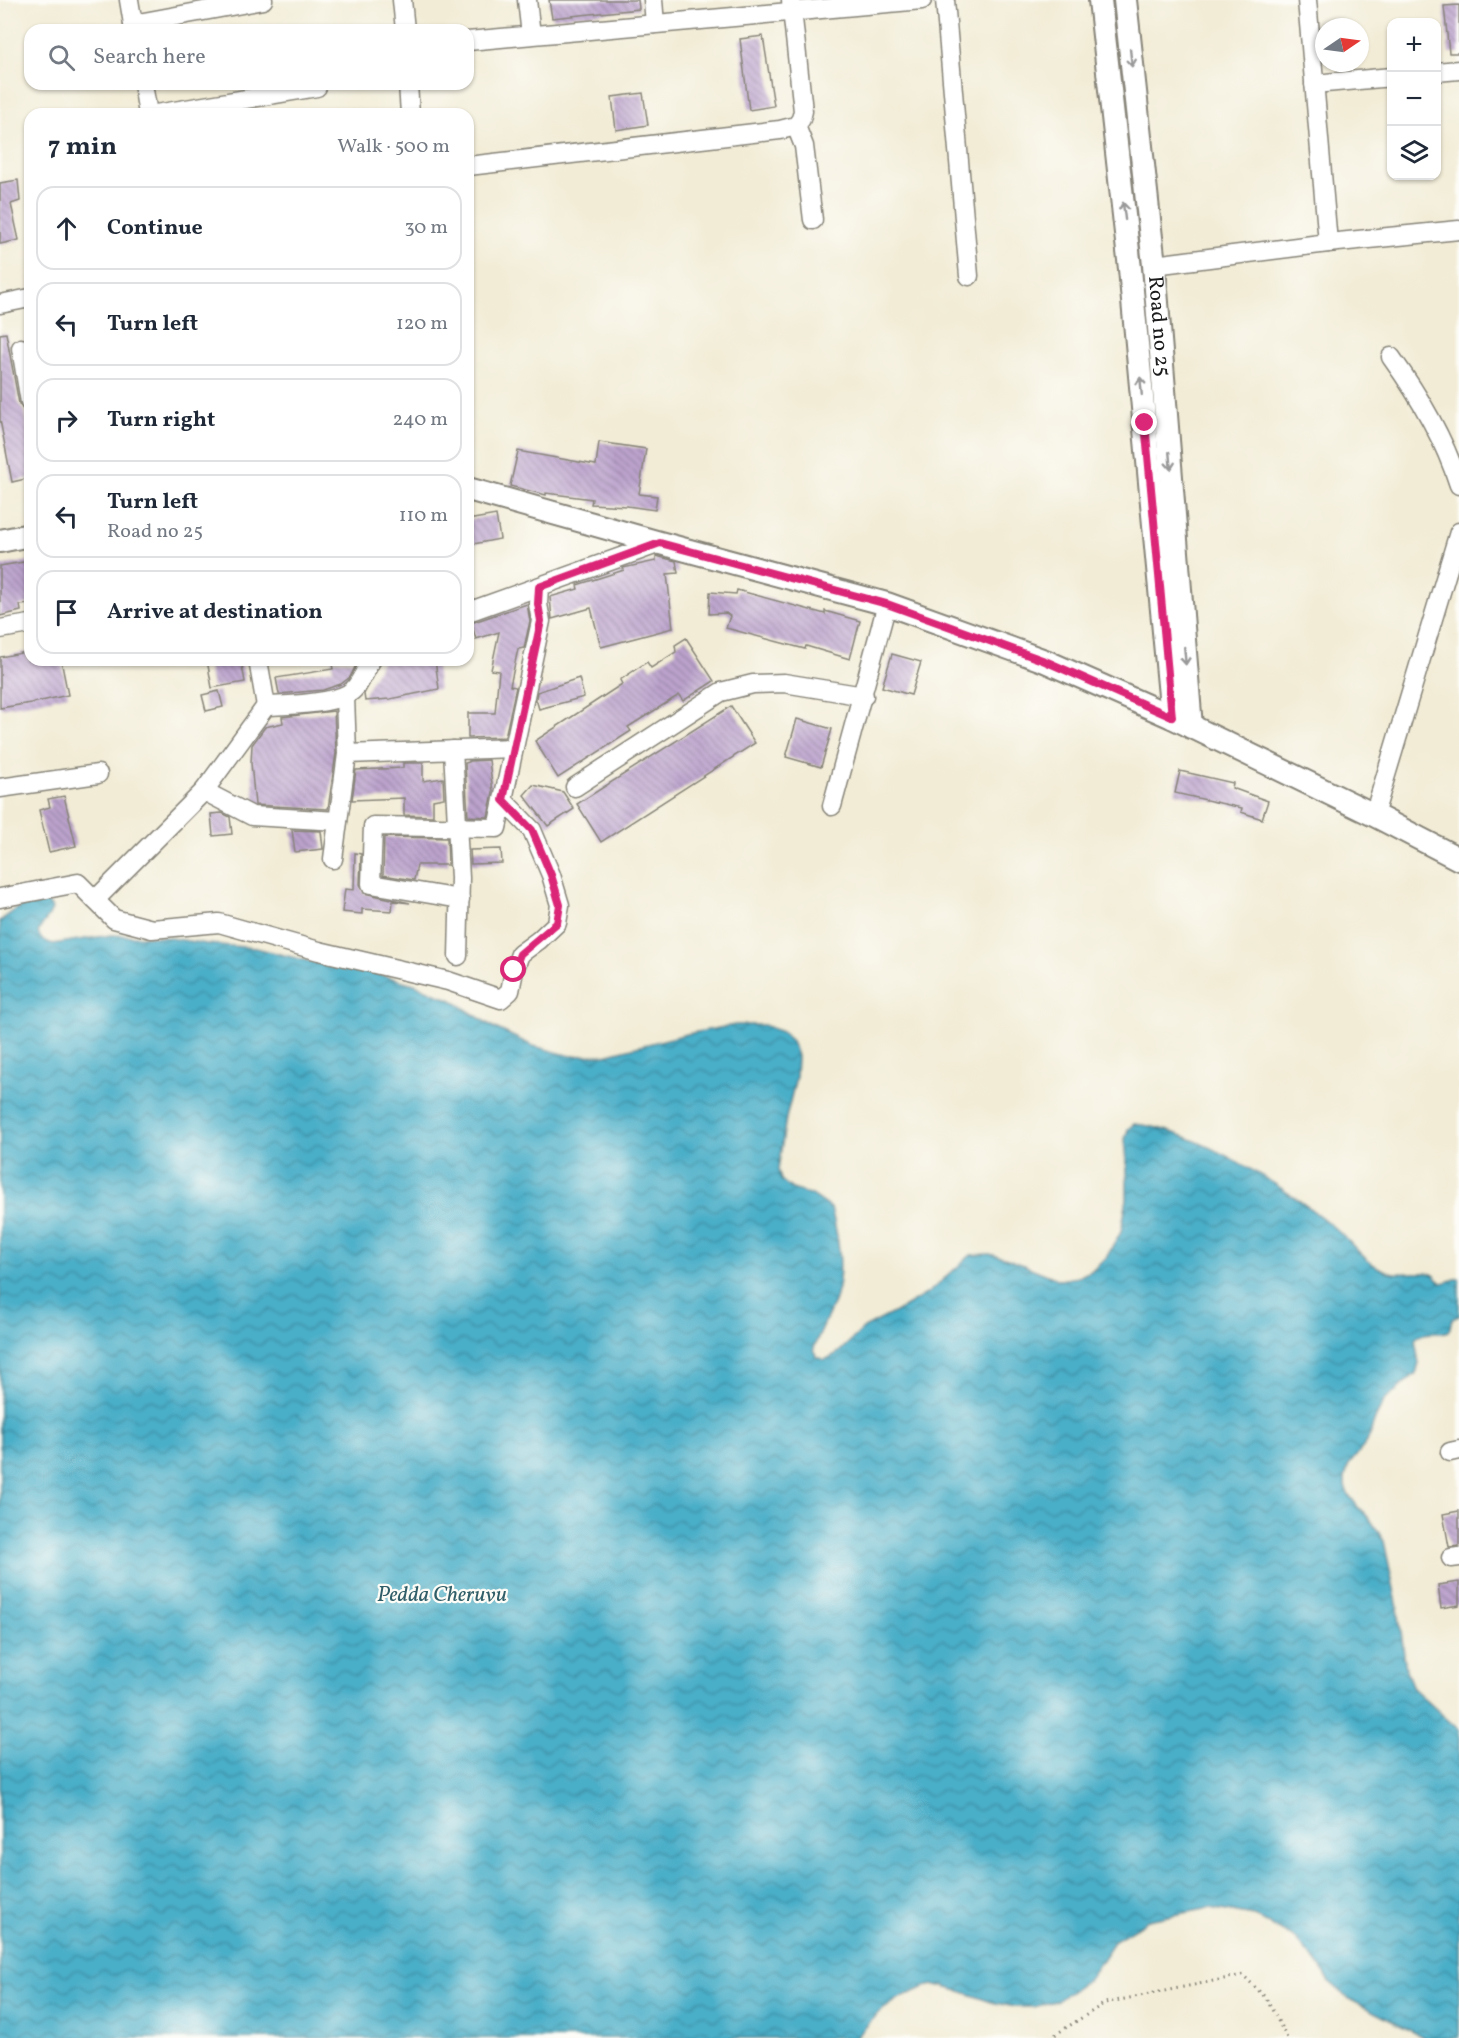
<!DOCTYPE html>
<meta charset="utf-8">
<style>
:root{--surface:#fff;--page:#f6f6f7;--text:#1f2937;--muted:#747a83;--line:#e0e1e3}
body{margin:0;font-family:Vollkorn,serif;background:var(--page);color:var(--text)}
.controls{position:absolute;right:18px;top:18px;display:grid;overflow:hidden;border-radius:12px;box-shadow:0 2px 4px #0004}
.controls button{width:54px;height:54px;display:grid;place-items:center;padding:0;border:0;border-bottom:2px solid var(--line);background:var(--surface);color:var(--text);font:30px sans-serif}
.compass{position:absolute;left:1315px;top:18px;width:54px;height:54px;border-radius:50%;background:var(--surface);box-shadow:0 2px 4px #0004;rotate:77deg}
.stop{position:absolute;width:18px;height:18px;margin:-14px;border:4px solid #db2777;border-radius:50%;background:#fff}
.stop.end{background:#db2777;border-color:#fff;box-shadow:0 2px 6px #0008}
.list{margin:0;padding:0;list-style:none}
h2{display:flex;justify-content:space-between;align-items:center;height:78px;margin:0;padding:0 24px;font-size:26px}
h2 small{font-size:20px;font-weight:400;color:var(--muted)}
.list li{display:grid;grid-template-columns:39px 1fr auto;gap:18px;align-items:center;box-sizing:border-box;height:84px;margin:0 12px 12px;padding:0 12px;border:2px solid var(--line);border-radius:18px}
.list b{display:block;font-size:22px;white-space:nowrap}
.list p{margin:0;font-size:20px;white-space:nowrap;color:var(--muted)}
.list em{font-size:20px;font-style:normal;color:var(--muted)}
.icon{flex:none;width:33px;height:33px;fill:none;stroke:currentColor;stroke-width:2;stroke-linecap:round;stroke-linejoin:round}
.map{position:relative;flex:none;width:1459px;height:2038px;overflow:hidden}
.search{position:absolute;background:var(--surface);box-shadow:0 2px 4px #0004;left:24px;top:24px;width:450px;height:66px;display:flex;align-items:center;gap:15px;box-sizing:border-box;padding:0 21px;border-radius:18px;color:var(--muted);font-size:22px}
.panel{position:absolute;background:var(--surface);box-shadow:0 2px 4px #0004;left:24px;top:108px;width:450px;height:558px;border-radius:18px}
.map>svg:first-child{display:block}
</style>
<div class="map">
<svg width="1459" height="2038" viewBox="0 0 1459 2038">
<defs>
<pattern id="water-waves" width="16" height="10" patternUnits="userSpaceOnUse" patternTransform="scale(1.5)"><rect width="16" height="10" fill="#49aec8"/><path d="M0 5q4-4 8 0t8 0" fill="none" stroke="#3c8da2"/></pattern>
<pattern id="building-back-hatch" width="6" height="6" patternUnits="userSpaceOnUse" patternTransform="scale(1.5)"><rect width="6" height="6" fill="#bca3cd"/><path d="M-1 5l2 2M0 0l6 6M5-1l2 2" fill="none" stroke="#9884a6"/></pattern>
</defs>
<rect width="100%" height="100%" fill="#fdfcf7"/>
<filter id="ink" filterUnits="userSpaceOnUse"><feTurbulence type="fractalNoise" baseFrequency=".0167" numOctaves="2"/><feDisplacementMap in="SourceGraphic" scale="12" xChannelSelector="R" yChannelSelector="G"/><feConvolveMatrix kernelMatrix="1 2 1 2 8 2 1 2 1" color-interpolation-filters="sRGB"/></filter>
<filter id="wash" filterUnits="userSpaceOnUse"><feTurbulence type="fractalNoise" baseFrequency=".008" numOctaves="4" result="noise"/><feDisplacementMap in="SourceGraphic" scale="24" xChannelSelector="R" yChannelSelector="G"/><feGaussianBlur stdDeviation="1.35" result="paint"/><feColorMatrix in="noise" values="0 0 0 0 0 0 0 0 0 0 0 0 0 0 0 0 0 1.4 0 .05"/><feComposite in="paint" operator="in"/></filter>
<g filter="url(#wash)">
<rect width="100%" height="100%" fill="#f2ecd6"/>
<path fill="url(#water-waves)" stroke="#326572" stroke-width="1.5" d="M46,900L52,908C50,920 41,922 38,933L42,940L53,944L111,935L164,937L207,944L256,948L308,961L359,969L414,984L452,1000L493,1027L533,1046L571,1056L605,1055L687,1034L735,1025H764L782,1032L792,1041L797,1056L796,1077L786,1118L778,1170L781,1180L792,1189L812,1195L831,1208C838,1237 844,1266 836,1296C830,1314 820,1330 814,1348L816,1357L825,1360L838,1353L864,1328L903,1308L928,1293L971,1255L990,1254L1011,1260L1060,1280L1078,1277L1093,1270L1106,1258L1121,1232L1127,1199V1161L1125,1139L1128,1129L1134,1124C1194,1128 1297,1193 1341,1234C1353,1244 1361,1257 1374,1265C1397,1280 1412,1269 1432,1274C1437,1276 1437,1280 1442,1283L1459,1278V1316L1452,1319L1449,1331C1437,1336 1426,1329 1415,1339L1419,1364L1416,1373L1384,1401L1375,1419L1367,1442L1348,1466L1345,1478V1486L1348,1494L1358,1507L1370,1519L1384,1541L1398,1608L1406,1670L1413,1688L1459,1730V2038H1425L1351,2000L1331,1983L1316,1961L1293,1937L1254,1916L1210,1908L1148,1920L1115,1940L1090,1978L1058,2000L1034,2007H1015L991,2002L963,1992L932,1984L900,1998L878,2013L856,2038H0V921L27,901Z"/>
<g id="blocks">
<g fill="url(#building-back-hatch)">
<polygon points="549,0 638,0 639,9 552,18"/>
<polygon points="1459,5 1459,53 1449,53 1444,6"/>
<polygon points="763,36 774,106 749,110 740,39"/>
<polygon points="643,93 648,125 616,130 612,97"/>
<polygon points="18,180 20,201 11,204 19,240 0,244 0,183"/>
<polygon points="6,333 19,404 25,412 30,443 30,478 12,482 0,420 0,334"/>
<polygon points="599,442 646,449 639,494 657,496 655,510 627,506 591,504 592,499 546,493 546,495 510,486 518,451 596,465"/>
<polygon points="496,515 500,539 468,545 468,520"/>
<polygon points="656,556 676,561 678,573 667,574 673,628 601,647 591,608 552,619 550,597 578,589 577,585 624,570 623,568 656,561"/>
<polygon points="30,561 30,604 20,605 21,611 0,616 0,566"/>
<polygon points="737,590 825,614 825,611 860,621 850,659 806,646 805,649 726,628 730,616 726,613 709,614 710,592 736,594"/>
<polygon points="527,604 530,621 524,648 518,649 510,686 516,687 505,737 468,738 468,713 495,713 499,671 491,670 499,632 476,639 471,623"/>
<polygon points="686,638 714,681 683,701 679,695 628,727 631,731 558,778 535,741 619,686 622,684 620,680 647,662 651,668 676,652 675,645"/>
<polygon points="26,652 28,660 61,660 68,695 37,702 0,708 0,657"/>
<polygon points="892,654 921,662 911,695 882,687"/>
<polygon points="207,660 241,660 245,682 212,688"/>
<polygon points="331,660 358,661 350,677 341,684 323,690 279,694 276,678 333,669"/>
<polygon points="391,660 435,660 439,689 390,699 365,701 364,694 382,661"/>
<polygon points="579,678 584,697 539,709 536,699 537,692"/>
<polygon points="219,691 223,707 206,711 202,695"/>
<polygon points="731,706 755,743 601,842 577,804"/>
<polygon points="334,711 336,753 328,809 255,805 251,763 252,745 265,727 283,723 282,717"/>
<polygon points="797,719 832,729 821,767 786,757"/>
<polygon points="489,760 493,792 488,817 468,816 465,763 469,762 469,761"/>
<polygon points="403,763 423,763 423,781 443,778 444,798 433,800 433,816 404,815 404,798 352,800 356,770 403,768"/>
<polygon points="1180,771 1233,783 1232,788 1268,801 1262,819 1241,812 1242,808 1175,793"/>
<polygon points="533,785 563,792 574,809 548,826 524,795"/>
<polygon points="64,796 76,846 49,852 39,810 50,807 48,799"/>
<polygon points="222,813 230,817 232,834 213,836 211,814"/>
<polygon points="292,830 321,831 323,849 295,852"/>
<polygon points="384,837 447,838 448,865 417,865 414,880 383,875"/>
<polygon points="501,849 502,863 471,864 470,850"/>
<polygon points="355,853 361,854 360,884 364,893 410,903 393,901 392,911 362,909 362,914 342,912 345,889 354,890"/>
<polygon points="1459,1511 1459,1546 1449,1547 1443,1514"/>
<polygon points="1459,1582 1459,1605 1441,1608 1438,1585"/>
</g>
</g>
</g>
<g filter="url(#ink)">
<use href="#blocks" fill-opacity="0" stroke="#878479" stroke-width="1.5"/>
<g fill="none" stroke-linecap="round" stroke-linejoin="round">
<g stroke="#878479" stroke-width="21">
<g id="minor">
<polyline points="129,0 134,30"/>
<polyline points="402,0 405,30"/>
<polyline points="527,0 531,35"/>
<polyline points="653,0 655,24"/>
<polyline points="945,0 969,276"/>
<polyline points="1307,0 1328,243"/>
<polyline points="133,24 263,0"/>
<polyline points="468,41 922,0"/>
<polyline points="1436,72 1459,70"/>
<polyline points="143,84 148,114"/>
<polyline points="408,84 410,114"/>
<polyline points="1314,84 1392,77"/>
<polyline points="156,114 317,87"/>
<polyline points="796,126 804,146 813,220"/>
<polyline points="468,166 780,130 796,126 801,119 803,111 791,0"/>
<polyline points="1154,265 1328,243 1459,230"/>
<polyline points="0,304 30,298"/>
<polyline points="21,348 30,402"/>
<path d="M1391,357C1420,397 1444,438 1459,485"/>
<polyline points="468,612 660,543"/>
<polyline points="0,629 30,624"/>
<polyline points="258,660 266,706"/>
<polyline points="453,750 460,878 458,956"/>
<polyline points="347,754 514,748"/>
<polyline points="575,787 721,692 753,684 784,683 864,696"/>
<polyline points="0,788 98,774"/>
<polyline points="204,791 252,816 338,821"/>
<polyline points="832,806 887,604"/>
<polyline points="1374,815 1459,532"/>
<polyline points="333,859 347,754 345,696"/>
<polyline points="0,898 78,883 114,919 152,929 219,923 319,951 448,981 501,999 510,991 514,971 520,954 539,940 557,923 560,905 551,875 532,830 503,800"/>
<polyline points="460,899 371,884 373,826 497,828 541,621 538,604 539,587"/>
<path d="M95,900L204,791L266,706C287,705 340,705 354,689C361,682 366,669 371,660"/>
<polyline points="1450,1452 1459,1450"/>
<polyline points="1451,1558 1459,1557"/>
</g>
</g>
<g stroke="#878479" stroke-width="26">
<g id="tertiary">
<polyline points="1100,0 1130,269 1172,717"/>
<path id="s1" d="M1125,0L1154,265L1191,727"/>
<polyline points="468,489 660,543 887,604 1045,661 1172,717 1374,815 1459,859"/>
<polyline points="0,541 30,535"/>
</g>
</g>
<polyline stroke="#878479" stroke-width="3" stroke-dasharray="1.5 4.5" stroke-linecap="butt" points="1050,2038 1105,2003 1243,1975 1266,1998 1287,2038"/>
<use href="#minor" stroke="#fff" stroke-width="18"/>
<use href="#tertiary" stroke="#fff" stroke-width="22"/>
</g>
<defs><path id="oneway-shaft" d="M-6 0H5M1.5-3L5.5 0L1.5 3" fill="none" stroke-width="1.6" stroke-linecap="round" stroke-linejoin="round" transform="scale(1.5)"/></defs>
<g stroke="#999">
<use href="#oneway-shaft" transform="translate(1131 58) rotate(84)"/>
<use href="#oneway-shaft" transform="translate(1124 211) rotate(-97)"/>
<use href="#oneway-shaft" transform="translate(1141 386) rotate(-95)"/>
<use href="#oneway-shaft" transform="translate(1170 461) rotate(85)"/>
<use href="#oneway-shaft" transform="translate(1185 656) rotate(85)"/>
</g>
</g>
<g fill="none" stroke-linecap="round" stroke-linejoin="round" filter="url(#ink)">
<polyline stroke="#db2777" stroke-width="8" points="514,970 520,954 557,923 560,905 551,875 532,830 503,800 541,621 538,604 539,587 660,543 887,604 1045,661 1172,717 1145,423"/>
</g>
<g text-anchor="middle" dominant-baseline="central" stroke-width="4.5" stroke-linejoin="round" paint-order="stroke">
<g font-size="21" fill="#1c1c1c" stroke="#fdfcf7">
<text stroke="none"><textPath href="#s1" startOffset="328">Road no 25</textPath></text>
</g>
<g font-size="22" font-style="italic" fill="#305e69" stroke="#fdfcf7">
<text x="442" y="1595">Pedda Cheruvu</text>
</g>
</g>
</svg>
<div class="controls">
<button>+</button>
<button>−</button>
<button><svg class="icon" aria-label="layers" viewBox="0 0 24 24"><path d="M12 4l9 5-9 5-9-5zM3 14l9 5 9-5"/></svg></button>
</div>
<svg class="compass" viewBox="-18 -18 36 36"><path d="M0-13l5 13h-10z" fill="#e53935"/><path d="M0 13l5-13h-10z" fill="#747a83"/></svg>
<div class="stop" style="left:514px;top:970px"></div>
<div class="stop end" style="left:1145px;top:423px"></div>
<div class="search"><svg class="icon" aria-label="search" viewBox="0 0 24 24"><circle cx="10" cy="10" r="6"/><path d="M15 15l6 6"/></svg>Search here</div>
<section class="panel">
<h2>7 min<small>Walk · 500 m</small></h2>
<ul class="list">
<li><svg class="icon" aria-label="ahead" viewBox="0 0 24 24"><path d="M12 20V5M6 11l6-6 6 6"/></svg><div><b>Continue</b></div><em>30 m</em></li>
<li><svg class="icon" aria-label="left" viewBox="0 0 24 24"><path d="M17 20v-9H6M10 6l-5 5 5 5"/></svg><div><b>Turn left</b></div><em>120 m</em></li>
<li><svg class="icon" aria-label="right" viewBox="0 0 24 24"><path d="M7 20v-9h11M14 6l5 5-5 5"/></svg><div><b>Turn right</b></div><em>240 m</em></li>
<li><svg class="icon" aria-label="left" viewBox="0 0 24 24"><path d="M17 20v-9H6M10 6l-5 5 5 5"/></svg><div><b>Turn left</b><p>Road no 25</p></div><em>110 m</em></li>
<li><svg class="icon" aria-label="arrive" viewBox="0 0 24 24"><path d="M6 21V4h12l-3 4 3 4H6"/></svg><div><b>Arrive at destination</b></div></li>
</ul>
</section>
</div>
